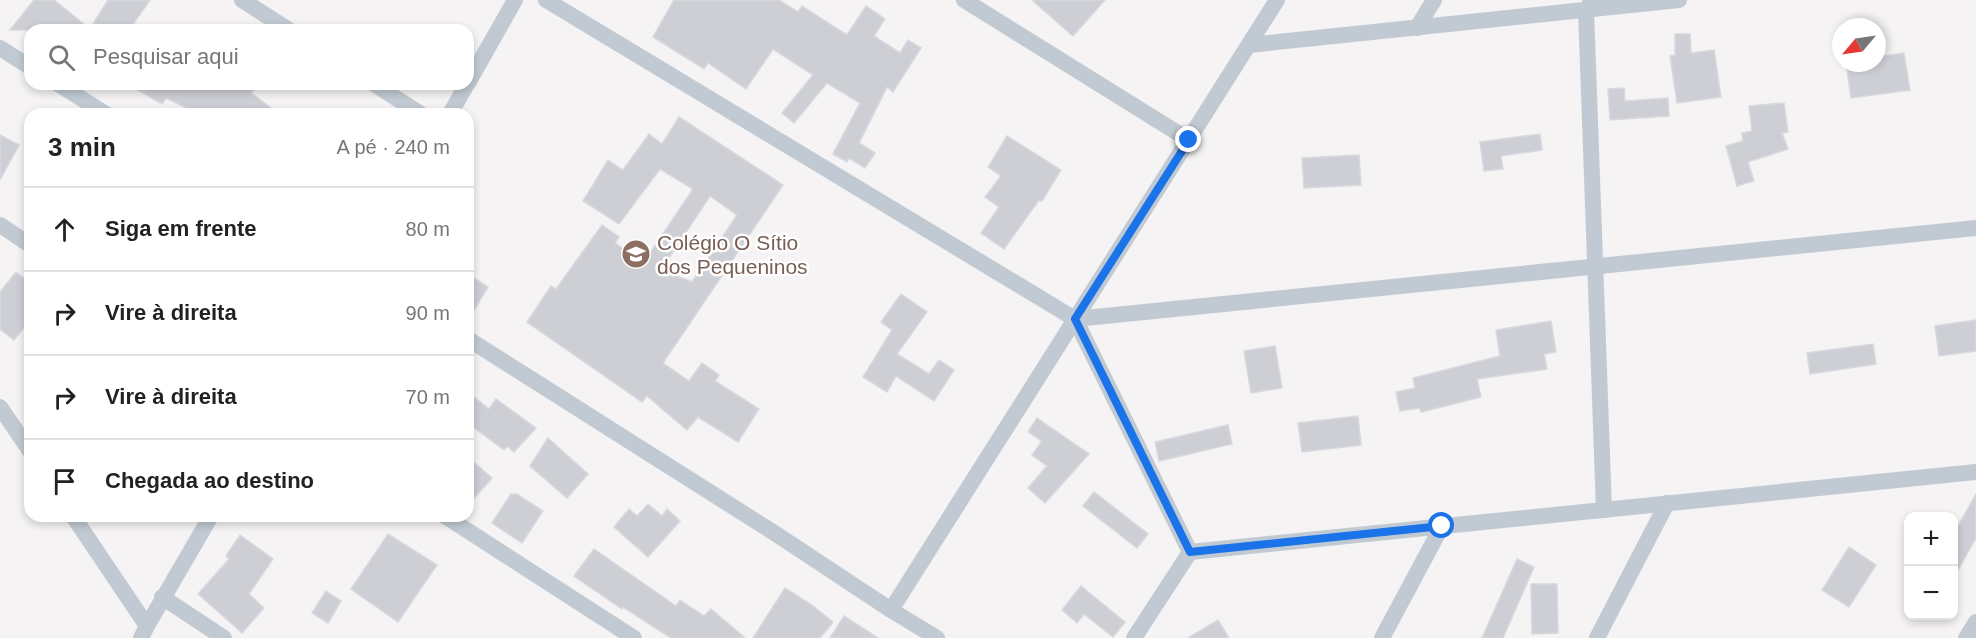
<!DOCTYPE html>
<html lang="pt">
<meta charset="utf-8">
<style>
:root{--surface:#fff;--page:#f2f2f2;--text:#222;--muted:#767676;--line:#e0e0e0}
body{margin:0;font-family:Helvetica,sans-serif;background:var(--page);color:var(--text)}
.controls{position:absolute;right:18px;bottom:18px;display:grid;overflow:hidden;border-radius:12px;box-shadow:0 3px 9px #0003}
.controls button{width:54px;height:54px;display:grid;place-items:center;padding:0;border:0;border-bottom:2px solid var(--line);background:var(--surface);color:var(--text);font:30px sans-serif}
.compass{position:absolute;left:1832px;top:18px;width:54px;height:54px;border-radius:50%;background:var(--surface);box-shadow:0 3px 9px #0003;rotate:241deg}
.stop{position:absolute;width:18px;height:18px;margin:-14px;border:4px solid #1a73e8;border-radius:50%;background:#fff}
.stop.end{background:#1a73e8;border-color:#fff;box-shadow:0 2px 6px #0008}
.list{margin:0;padding:0;list-style:none}
h2{display:flex;justify-content:space-between;align-items:center;height:78px;margin:0;padding:0 24px;font-size:26px}
h2 small{font-size:20px;font-weight:400;color:var(--muted)}
.list li{display:grid;grid-template-columns:39px 1fr auto;gap:18px;align-items:center;box-sizing:border-box;height:84px;padding:0 24px;border-top:2px solid var(--line)}
.list b{display:block;font-size:22px;white-space:nowrap}
.list em{font-size:20px;font-style:normal;color:var(--muted)}
.icon{flex:none;width:33px;height:33px;fill:none;stroke:currentColor;stroke-width:2;stroke-linecap:round;stroke-linejoin:round}
.map{position:relative;flex:none;width:1976px;height:638px;overflow:hidden}
.search{position:absolute;background:var(--surface);box-shadow:0 3px 9px #0003;left:24px;top:24px;width:450px;height:66px;display:flex;align-items:center;gap:15px;box-sizing:border-box;padding:0 21px;border-radius:18px;color:var(--muted);font-size:22px}
.panel{position:absolute;background:var(--surface);box-shadow:0 3px 9px #0003;left:24px;top:108px;width:450px;height:414px;border-radius:18px}
.map>svg:first-child{display:block}
</style>
<div class="map">
<svg width="1976" height="638" viewBox="0 0 1976 638">
<rect width="100%" height="100%" fill="#f5f3f3"/>
<g fill="#cdcfd5" stroke="#d7d9de" stroke-width="1.5" fill-rule="evenodd">
<polygon points="34,0 54,0 90,29 108,0 150,0 129,30 10,30"/>
<polygon points="674,0 779,0 798,12 802,6 847,35 866,6 885,19 874,36 900,53 908,40 921,48 893,92 887,87 859,143 875,153 865,168 849,158 847,162 833,154 860,103 827,83 794,123 782,113 813,75 773,49 746,89 708,63 704,69 653,37"/>
<polygon points="1032,0 1105,0 1073,36"/>
<polygon points="1675,34 1690,34 1691,53 1714,50 1721,97 1677,103 1670,56 1675,55"/>
<polygon points="1904,53 1910,90 1851,98 1846,63 1877,63 1877,57"/>
<polygon points="128,84 258,84 251,93 279,114 199,114 166,98 162,104"/>
<polygon points="1624,88 1625,101 1668,98 1669,116 1610,120 1608,89"/>
<polygon points="1784,103 1788,132 1782,133 1788,149 1748,162 1754,181 1737,186 1726,146 1743,141 1742,133 1752,131 1749,106"/>
<path d="M679,117L783,185L663,363L689,381L702,363L719,375L715,381L759,409L738,442L698,417L687,430L647,396L642,402L527,322L551,286L556,289L602,225L619,237L615,243L644,262L693,189L660,169L619,224L583,201L608,160L623,170L649,134L662,144ZM710,196L737,215L692,282L661,270Z"/>
<polygon points="1540,134 1542,150 1501,156 1503,169 1484,171 1480,142"/>
<polygon points="0,135 19,145 0,180"/>
<polygon points="1007,136 1061,170 1042,201 1039,200 1004,249 981,233 999,207 985,197 1001,176 988,167"/>
<polygon points="1359,155 1361,185 1304,188 1302,158"/>
<polygon points="16,272 30,283 30,320 14,340 0,329 0,292"/>
<polygon points="468,274 488,287 468,320"/>
<polygon points="901,294 927,312 897,354 929,374 939,360 954,370 934,401 896,376 887,392 863,377 892,330 881,322"/>
<polygon points="1976,320 1976,351 1939,356 1935,326"/>
<polygon points="1551,321 1556,352 1544,354 1547,369 1477,379 1481,397 1421,412 1420,408 1400,411 1396,392 1415,388 1413,378 1500,356 1496,330"/>
<polygon points="1873,344 1876,364 1810,374 1807,353"/>
<polygon points="1275,346 1282,388 1251,393 1244,351"/>
<polygon points="468,392 489,409 496,399 536,428 514,452 507,446 504,450 468,423"/>
<polygon points="1358,416 1361,445 1302,452 1298,423"/>
<polygon points="1037,418 1089,454 1045,503 1028,488 1047,466 1032,455 1042,441 1028,432"/>
<polygon points="1228,425 1232,444 1159,461 1155,442"/>
<polygon points="548,438 588,474 567,498 530,466"/>
<polygon points="468,457 492,478 468,505"/>
<polygon points="1094,492 1148,534 1137,548 1083,506"/>
<polygon points="511,494 517,494 543,511 522,543 492,523"/>
<polygon points="1976,494 1976,538 1953,579 1953,535"/>
<polygon points="648,504 662,516 667,509 680,521 648,557 614,527 629,509 637,516"/>
<polygon points="388,534 437,565 398,622 351,589"/>
<polygon points="240,535 273,559 249,594 264,608 242,633 198,594 229,559 226,556"/>
<polygon points="1849,547 1876,565 1849,607 1822,590"/>
<polygon points="594,549 676,606 680,600 704,616 711,609 745,638 671,638 623,607 622,609 574,576"/>
<polygon points="1517,559 1534,567 1503,638 1482,638"/>
<polygon points="1531,584 1557,584 1558,633 1532,634"/>
<polygon points="1081,586 1125,622 1113,637 1084,614 1077,623 1062,610"/>
<polygon points="785,588 812,605 833,622 820,638 753,638"/>
<polygon points="326,591 341,601 328,623 312,613"/>
<polygon points="844,616 878,638 830,638"/>
<polygon points="1218,620 1229,638 1188,638"/>
</g>
<g fill="none" stroke-linecap="round" stroke-linejoin="round">
<g stroke="#c1cad2" stroke-width="16">
<polyline points="242,0 289,30"/>
<polyline points="546,0 1075,319 1190,552"/>
<polyline points="964,0 1189,140"/>
<polyline points="1592,0 1586,10 1604,510"/>
<polyline points="1417,28 1434,0"/>
<polyline points="1249,45 1679,0"/>
<polyline points="0,48 30,67"/>
<polyline points="468,83 515,0"/>
<polyline points="58,84 106,114"/>
<polyline points="374,84 421,114"/>
<polyline points="450,114 467,84"/>
<polyline points="0,225 30,245"/>
<polyline points="1075,319 1976,228"/>
<polyline points="468,339 776,534 891,610 937,638"/>
<polyline points="0,407 30,451"/>
<polyline points="73,516 147,626 141,638"/>
<polyline points="445,516 634,638"/>
<polyline points="1190,552 1976,472"/>
<polyline points="162,597 224,638"/>
<polyline points="891,610 1277,0"/>
<polyline points="147,626 211,516"/>
<polyline points="1134,638 1190,552"/>
<polyline points="1382,638 1442,526"/>
<polyline points="1597,638 1667,503"/>
<polyline points="1966,638 1976,622"/>
</g>
</g>
<g fill="none" stroke-linecap="round" stroke-linejoin="round">
<polyline stroke="#1a73e8" stroke-width="8" points="1189,140 1075,319 1190,552 1442,526"/>
</g>
<defs>
<g id="school-disc" transform="scale(1.5)"><circle r="9.5" fill="#8d6e63" stroke="#fff"/><path d="M0-5L7-2L0 1L-7-2ZM-4 1L0 2.5L4 1V4Q0 6-4 4Z" fill="#fff"/></g>
</defs>
<g fill-rule="evenodd">
<use href="#school-disc" x="636" y="254"/>
</g>
<g text-anchor="middle" dominant-baseline="central" stroke-width="5" stroke-linejoin="round" paint-order="stroke">
<g font-size="21" fill="#785e54" stroke="#fff" text-anchor="start">
<text x="657" y="242">Colégio O Sítio<tspan x="657" dy="24">dos Pequeninos</tspan></text>
</g>
</g>
</svg>
<div class="controls">
<button>+</button>
<button>−</button>
</div>
<svg class="compass" viewBox="-18 -18 36 36"><path d="M0-13l5 13h-10z" fill="#e53935"/><path d="M0 13l5-13h-10z" fill="#767676"/></svg>
<div class="stop" style="left:1442px;top:526px"></div>
<div class="stop end" style="left:1189px;top:140px"></div>
<div class="search"><svg class="icon" aria-label="search" viewBox="0 0 24 24"><circle cx="10" cy="10" r="6"/><path d="M15 15l6 6"/></svg>Pesquisar aqui</div>
<section class="panel">
<h2>3 min<small>A pé · 240 m</small></h2>
<ul class="list">
<li><svg class="icon" aria-label="ahead" viewBox="0 0 24 24"><path d="M12 20V5M6 11l6-6 6 6"/></svg><div><b>Siga em frente</b></div><em>80 m</em></li>
<li><svg class="icon" aria-label="right" viewBox="0 0 24 24"><path d="M7 20v-9h11M14 6l5 5-5 5"/></svg><div><b>Vire à direita</b></div><em>90 m</em></li>
<li><svg class="icon" aria-label="right" viewBox="0 0 24 24"><path d="M7 20v-9h11M14 6l5 5-5 5"/></svg><div><b>Vire à direita</b></div><em>70 m</em></li>
<li><svg class="icon" aria-label="arrive" viewBox="0 0 24 24"><path d="M6 21V4h12l-3 4 3 4H6"/></svg><div><b>Chegada ao destino</b></div></li>
</ul>
</section>
</div>
